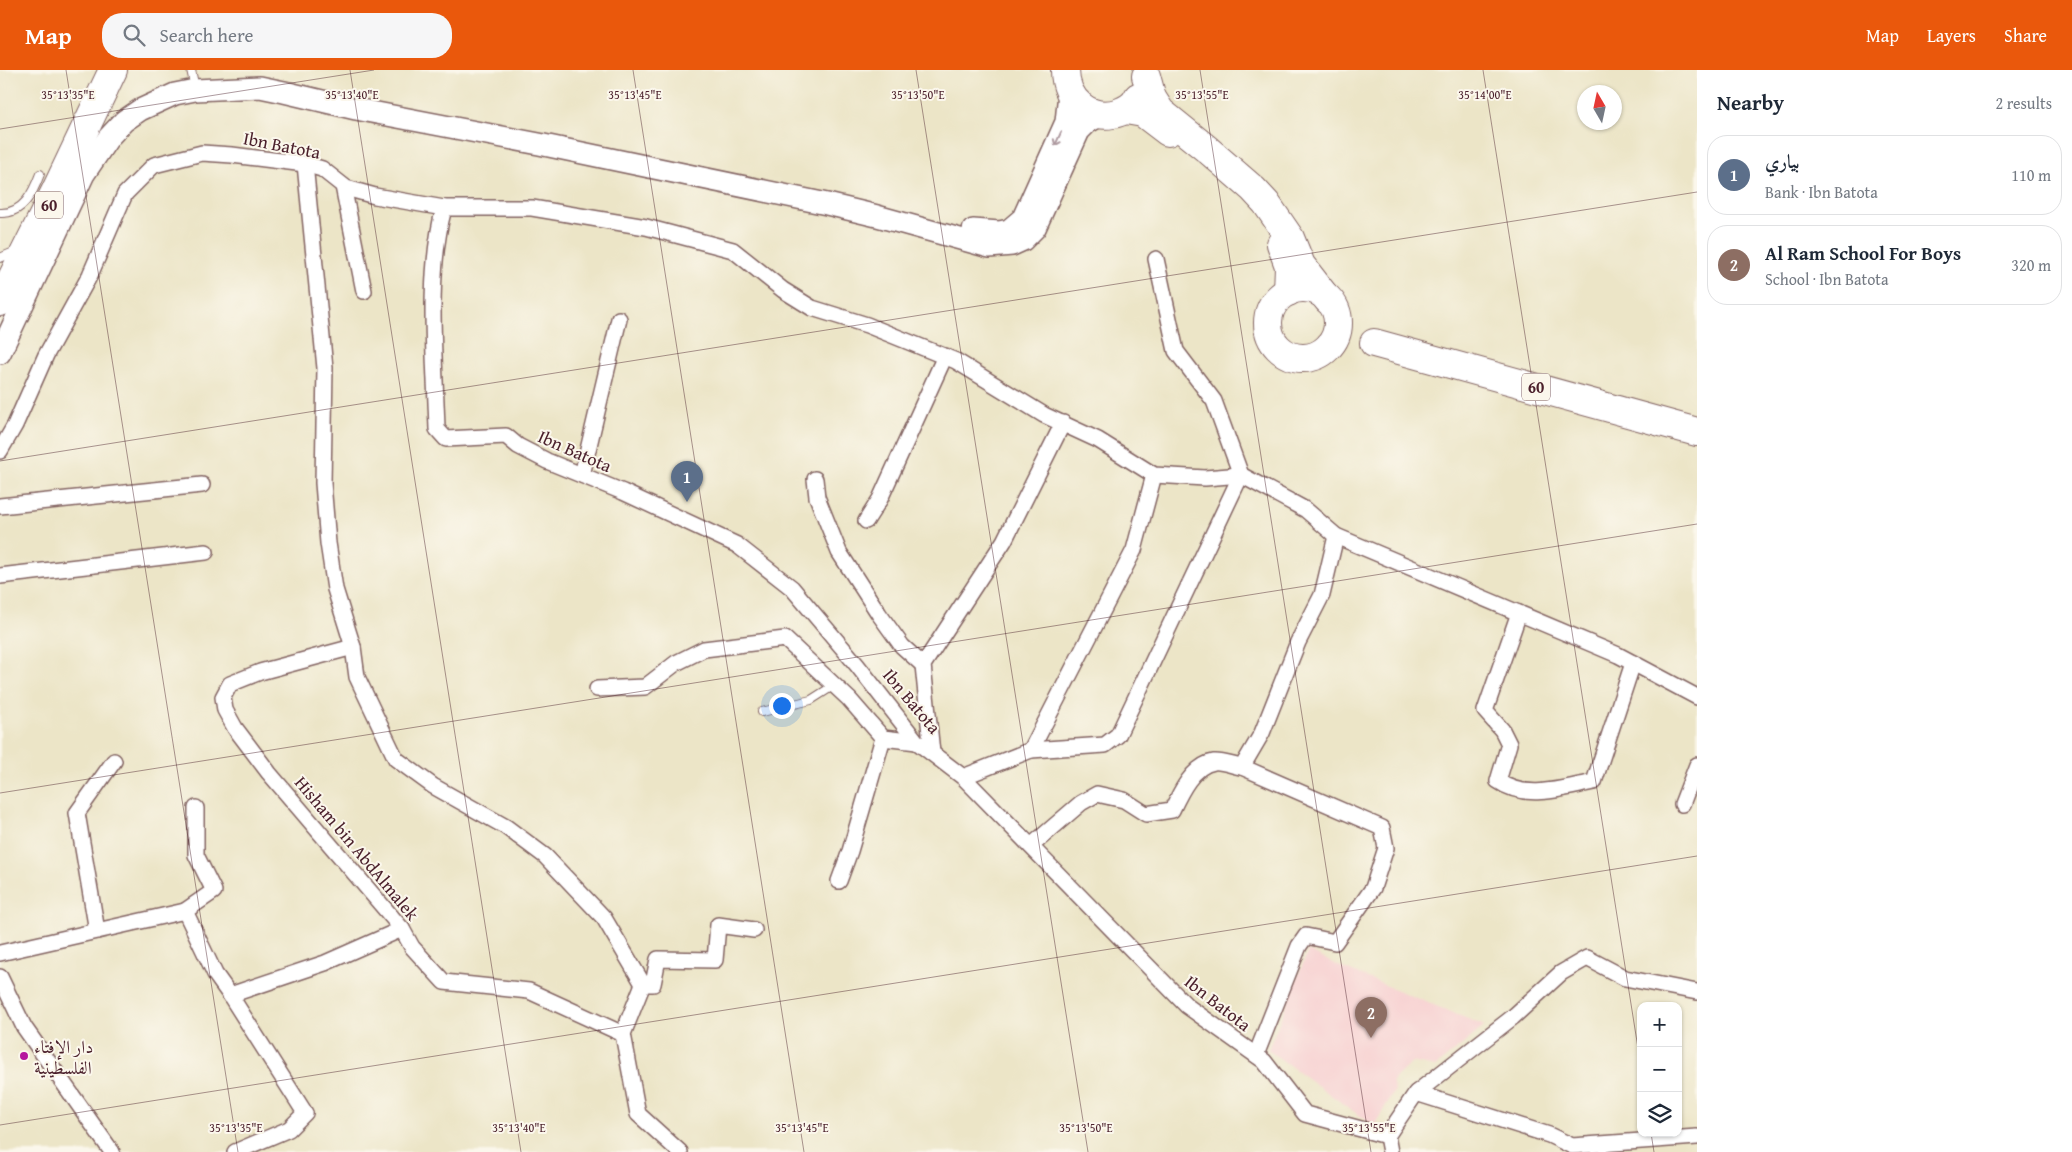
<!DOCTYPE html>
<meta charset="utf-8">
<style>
:root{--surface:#fff;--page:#f6f6f7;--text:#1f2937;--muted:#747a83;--line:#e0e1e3;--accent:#ea580c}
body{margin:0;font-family:"Gentium Book Plus",Amiri,serif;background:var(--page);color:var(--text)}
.controls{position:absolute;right:15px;bottom:15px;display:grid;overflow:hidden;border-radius:10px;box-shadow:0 1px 4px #0004}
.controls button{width:45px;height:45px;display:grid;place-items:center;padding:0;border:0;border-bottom:1px solid var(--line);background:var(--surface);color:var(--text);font:25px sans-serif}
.compass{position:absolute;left:1577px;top:15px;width:45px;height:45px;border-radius:50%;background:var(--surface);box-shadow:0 1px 4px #0004;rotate:351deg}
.you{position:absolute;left:781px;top:635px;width:18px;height:18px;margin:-12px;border:4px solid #fff;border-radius:50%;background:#1a73e8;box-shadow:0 0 0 8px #1a73e833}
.badge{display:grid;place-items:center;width:32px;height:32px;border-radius:50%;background:var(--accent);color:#fff;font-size:16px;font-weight:700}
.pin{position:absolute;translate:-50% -41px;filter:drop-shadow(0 1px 2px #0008)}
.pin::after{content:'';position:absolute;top:26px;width:18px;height:15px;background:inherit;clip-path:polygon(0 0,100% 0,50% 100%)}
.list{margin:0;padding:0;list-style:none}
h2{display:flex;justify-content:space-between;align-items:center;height:65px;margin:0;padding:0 20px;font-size:21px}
h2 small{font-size:16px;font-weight:400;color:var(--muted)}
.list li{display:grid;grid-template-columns:32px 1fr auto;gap:15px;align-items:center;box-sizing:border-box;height:80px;margin:0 10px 10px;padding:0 10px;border:1px solid var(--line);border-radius:20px}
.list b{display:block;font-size:19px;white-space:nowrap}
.list p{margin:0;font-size:16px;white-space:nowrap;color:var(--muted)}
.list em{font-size:16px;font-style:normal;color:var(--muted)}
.icon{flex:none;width:28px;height:28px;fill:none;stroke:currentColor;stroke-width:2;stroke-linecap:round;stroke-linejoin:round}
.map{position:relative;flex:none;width:1697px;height:1082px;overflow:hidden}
header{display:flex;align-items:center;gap:30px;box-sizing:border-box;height:70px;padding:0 25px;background:var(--accent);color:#fff}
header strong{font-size:24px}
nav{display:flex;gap:28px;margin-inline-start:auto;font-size:18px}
.search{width:350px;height:45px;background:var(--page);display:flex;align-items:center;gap:12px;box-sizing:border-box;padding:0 18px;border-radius:20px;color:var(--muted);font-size:19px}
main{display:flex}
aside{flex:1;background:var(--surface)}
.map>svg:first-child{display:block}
</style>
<header>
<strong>Map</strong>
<div class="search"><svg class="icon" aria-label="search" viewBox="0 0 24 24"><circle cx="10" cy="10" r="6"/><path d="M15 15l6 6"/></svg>Search here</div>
<nav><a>Map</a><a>Layers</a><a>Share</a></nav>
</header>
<main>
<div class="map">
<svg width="1697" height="1082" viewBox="0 0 1697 1082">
<rect width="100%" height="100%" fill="#fbf7ec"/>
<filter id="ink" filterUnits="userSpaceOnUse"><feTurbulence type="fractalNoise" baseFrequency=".02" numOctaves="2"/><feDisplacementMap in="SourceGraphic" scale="10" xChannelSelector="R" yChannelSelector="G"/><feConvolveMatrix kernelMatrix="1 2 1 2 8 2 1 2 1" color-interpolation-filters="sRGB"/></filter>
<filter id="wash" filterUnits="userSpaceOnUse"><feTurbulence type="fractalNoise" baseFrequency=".0096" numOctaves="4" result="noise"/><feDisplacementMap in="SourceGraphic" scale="20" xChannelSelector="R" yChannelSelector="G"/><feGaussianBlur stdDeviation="1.12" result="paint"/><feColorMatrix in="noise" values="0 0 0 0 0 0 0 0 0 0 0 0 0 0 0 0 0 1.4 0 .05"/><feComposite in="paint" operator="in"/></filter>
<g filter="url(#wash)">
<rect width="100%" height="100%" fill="#ece5c7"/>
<polygon fill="#f7cfd0" points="1308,881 1343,898 1485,956 1435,997 1412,992 1392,1011 1395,1020 1374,1056 1268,980"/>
</g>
<g filter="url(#ink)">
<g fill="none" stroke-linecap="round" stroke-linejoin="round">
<g stroke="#836462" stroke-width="10">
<g id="lane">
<polyline points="191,0 195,18"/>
<path d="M0,143C23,144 33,123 40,104"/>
<polyline points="0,188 16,181"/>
<polyline points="762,642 811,630 833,616"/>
</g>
</g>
<g stroke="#836462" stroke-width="18">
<g id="street">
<polyline points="305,94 325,298 323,413 328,473 335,519 353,577 357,607 396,689 433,716 506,757 545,786 604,848 643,914 623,964 638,1044 680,1082"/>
<polyline points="343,116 364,221"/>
<polyline points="444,138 532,138 646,157 733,180 783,220 812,238 867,255 956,291 1044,345 1098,370 1154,405 1205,408 1241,405 1306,440 1336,466 1618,585 1697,627"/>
<path d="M0,381L15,355L46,285L90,205L125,124L154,95L202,83L232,85L305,94L322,99L346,118L375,126L444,138C426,205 435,289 437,359L446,369L506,366L518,376L547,391L623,422L737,475L792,518L857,595L917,672L963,707L1187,936L1264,991L1305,1044L1387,1066"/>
<polyline points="582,405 619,249"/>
<polyline points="815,409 817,427 839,482 879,544 902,576 923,595"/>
<polyline points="0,436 202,415"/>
<polyline points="866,451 880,429 945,286"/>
<polyline points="0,506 206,482"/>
<path d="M1519,543L1485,641L1502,660L1509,674L1498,711C1526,731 1563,718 1594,712L1633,593"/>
<polyline points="353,577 260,602 230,614 223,627 225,640 235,658 269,703 402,859 412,877 444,912 529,921 623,964"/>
<polyline points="597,619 645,617 676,593 704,579 785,569 849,629 883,668 917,672"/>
<polyline points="1031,680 1134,480 1154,405"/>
<polyline points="932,683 923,595 1004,471 1063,353"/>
<polyline points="1242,697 1382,758 1386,778 1373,818 1335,872 1306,866 1299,876 1256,985"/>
<polyline points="963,707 1031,680 1105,675 1118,665 1241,405 1214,331 1176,281 1156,189"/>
<polyline points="1682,734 1697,695"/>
<path d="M1031,776L1081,733L1097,724L1124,730L1146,744L1172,740C1180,723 1193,695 1214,692C1222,691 1234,696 1242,697L1262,663L1298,572L1322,525L1336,466"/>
<polyline points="839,811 850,781 883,668"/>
<polyline points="185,841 214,821 196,785 196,738"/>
<polyline points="97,861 77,743 114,691"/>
<polyline points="0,883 185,841 215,904 230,925 325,893 402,859"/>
<polyline points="0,907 24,957 112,1082"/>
<polyline points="643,914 653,914 658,889 715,890 718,855 754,860"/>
<polyline points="230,925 305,1043 289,1059 235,1082"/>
<polyline points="1416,1023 1513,947 1561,903 1587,888 1625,908 1697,922"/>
<polyline points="1390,1082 1387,1066 1416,1023 1549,1065 1572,1076 1697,1067"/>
</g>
</g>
<g stroke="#836462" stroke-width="24">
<g id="secondary">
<polyline points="973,160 999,162 1009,160 1023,148 1066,52 1069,23"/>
<polyline points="0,283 84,104 109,67 124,51 140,40 175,24 195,20 260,17 284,22 356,39 539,74 827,134 877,146 989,177 1012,175 1023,170 1035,158 1079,61 1087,53 1100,45"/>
</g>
</g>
<g stroke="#836462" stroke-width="30">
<g id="highway">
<path d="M1065,0C1065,30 1090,53 1120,42C1128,39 1135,34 1138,27"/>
<polyline points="1146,6 1152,28 1161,42 1208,80 1253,119 1266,133 1290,168 1301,195 1328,230"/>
<polyline points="1126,40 1143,43 1168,62"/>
<polyline points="1281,174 1289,196 1288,222"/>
<circle cx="1303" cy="253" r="35"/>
<polyline points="0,232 55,122 113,0"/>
<polyline points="1374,273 1697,362"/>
</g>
</g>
<use href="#lane" stroke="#fff" stroke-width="8"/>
<use href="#street" stroke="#fff" stroke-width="15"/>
<use href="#secondary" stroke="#fff" stroke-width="21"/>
<use href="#highway" stroke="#fff" stroke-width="28"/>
</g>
<defs><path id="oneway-shaft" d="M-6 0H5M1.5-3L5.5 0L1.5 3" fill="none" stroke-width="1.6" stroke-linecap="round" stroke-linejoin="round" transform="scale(1.25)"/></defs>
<use stroke="#ae9aa0" href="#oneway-shaft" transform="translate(1058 69) rotate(114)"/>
</g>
<path fill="none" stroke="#4a1f2b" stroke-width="1" stroke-opacity="0.45" d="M66,0L238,1082M350,0L521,1082M633,0L804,1082M916,0L1088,1082M1200,0L1371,1082M1483,0L1641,997M0,59L374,0M0,391L1697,122M0,723L1697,454M0,1055L1697,786M1651,1063L1654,1082"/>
<circle fill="#b5179e" stroke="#fbf7ec" stroke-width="2" cx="24" cy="986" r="5"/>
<g text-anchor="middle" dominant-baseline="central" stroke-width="4" stroke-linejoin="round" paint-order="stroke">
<g fill="#fbf7ec" stroke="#7f6065" stroke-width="1">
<rect x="35" y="121.5" width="28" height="27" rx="4"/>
<rect x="1522" y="303.5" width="28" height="27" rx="4"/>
</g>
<g font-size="16" font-weight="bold" fill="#4a1f2b">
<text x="49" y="135">60</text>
<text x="1536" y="317">60</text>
</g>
<g font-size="18" fill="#4a1f2b" stroke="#fbf7ec">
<text transform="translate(282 75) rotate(11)">Ibn Batota</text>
<text transform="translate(575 381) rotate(24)">Ibn Batota</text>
<text transform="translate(912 631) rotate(50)">Ibn Batota</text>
<text transform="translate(357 778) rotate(50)">Hisham bin AbdAlmalek</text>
<text transform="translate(1218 933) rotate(38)">Ibn Batota</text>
</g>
<g font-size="18" fill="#4a1f2b" stroke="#fbf7ec" text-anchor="start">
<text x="34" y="976">دار الإفتاء<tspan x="34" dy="21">الفلسطينية</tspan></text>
</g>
</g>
<g font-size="12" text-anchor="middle" fill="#4a1f2b" stroke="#fbf7ec" stroke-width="4" stroke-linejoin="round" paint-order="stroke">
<text x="68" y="29">35°13'35"E</text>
<text x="352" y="29">35°13'40"E</text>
<text x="635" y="29">35°13'45"E</text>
<text x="918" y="29">35°13'50"E</text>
<text x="1202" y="29">35°13'55"E</text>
<text x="1485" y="29">35°14'00"E</text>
<text x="236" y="1062">35°13'35"E</text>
<text x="519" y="1062">35°13'40"E</text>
<text x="802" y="1062">35°13'45"E</text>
<text x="1086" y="1062">35°13'50"E</text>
<text x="1369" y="1062">35°13'55"E</text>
</g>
</svg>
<div class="controls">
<button>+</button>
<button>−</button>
<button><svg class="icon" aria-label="layers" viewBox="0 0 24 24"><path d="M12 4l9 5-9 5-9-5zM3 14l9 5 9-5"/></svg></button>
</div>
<svg class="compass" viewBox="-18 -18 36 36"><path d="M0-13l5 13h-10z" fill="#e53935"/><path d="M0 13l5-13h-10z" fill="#747a83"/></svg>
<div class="you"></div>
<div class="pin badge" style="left:687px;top:432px;background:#5c6f8a">1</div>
<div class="pin badge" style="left:1371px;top:968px;background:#8d6e63">2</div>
</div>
<aside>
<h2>Nearby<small>2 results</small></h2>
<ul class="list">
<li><span class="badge" style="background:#5c6f8a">1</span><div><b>بياري</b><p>Bank · Ibn Batota</p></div><em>110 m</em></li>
<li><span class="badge" style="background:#8d6e63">2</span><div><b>Al Ram School For Boys</b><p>School · Ibn Batota</p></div><em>320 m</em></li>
</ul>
</aside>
</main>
